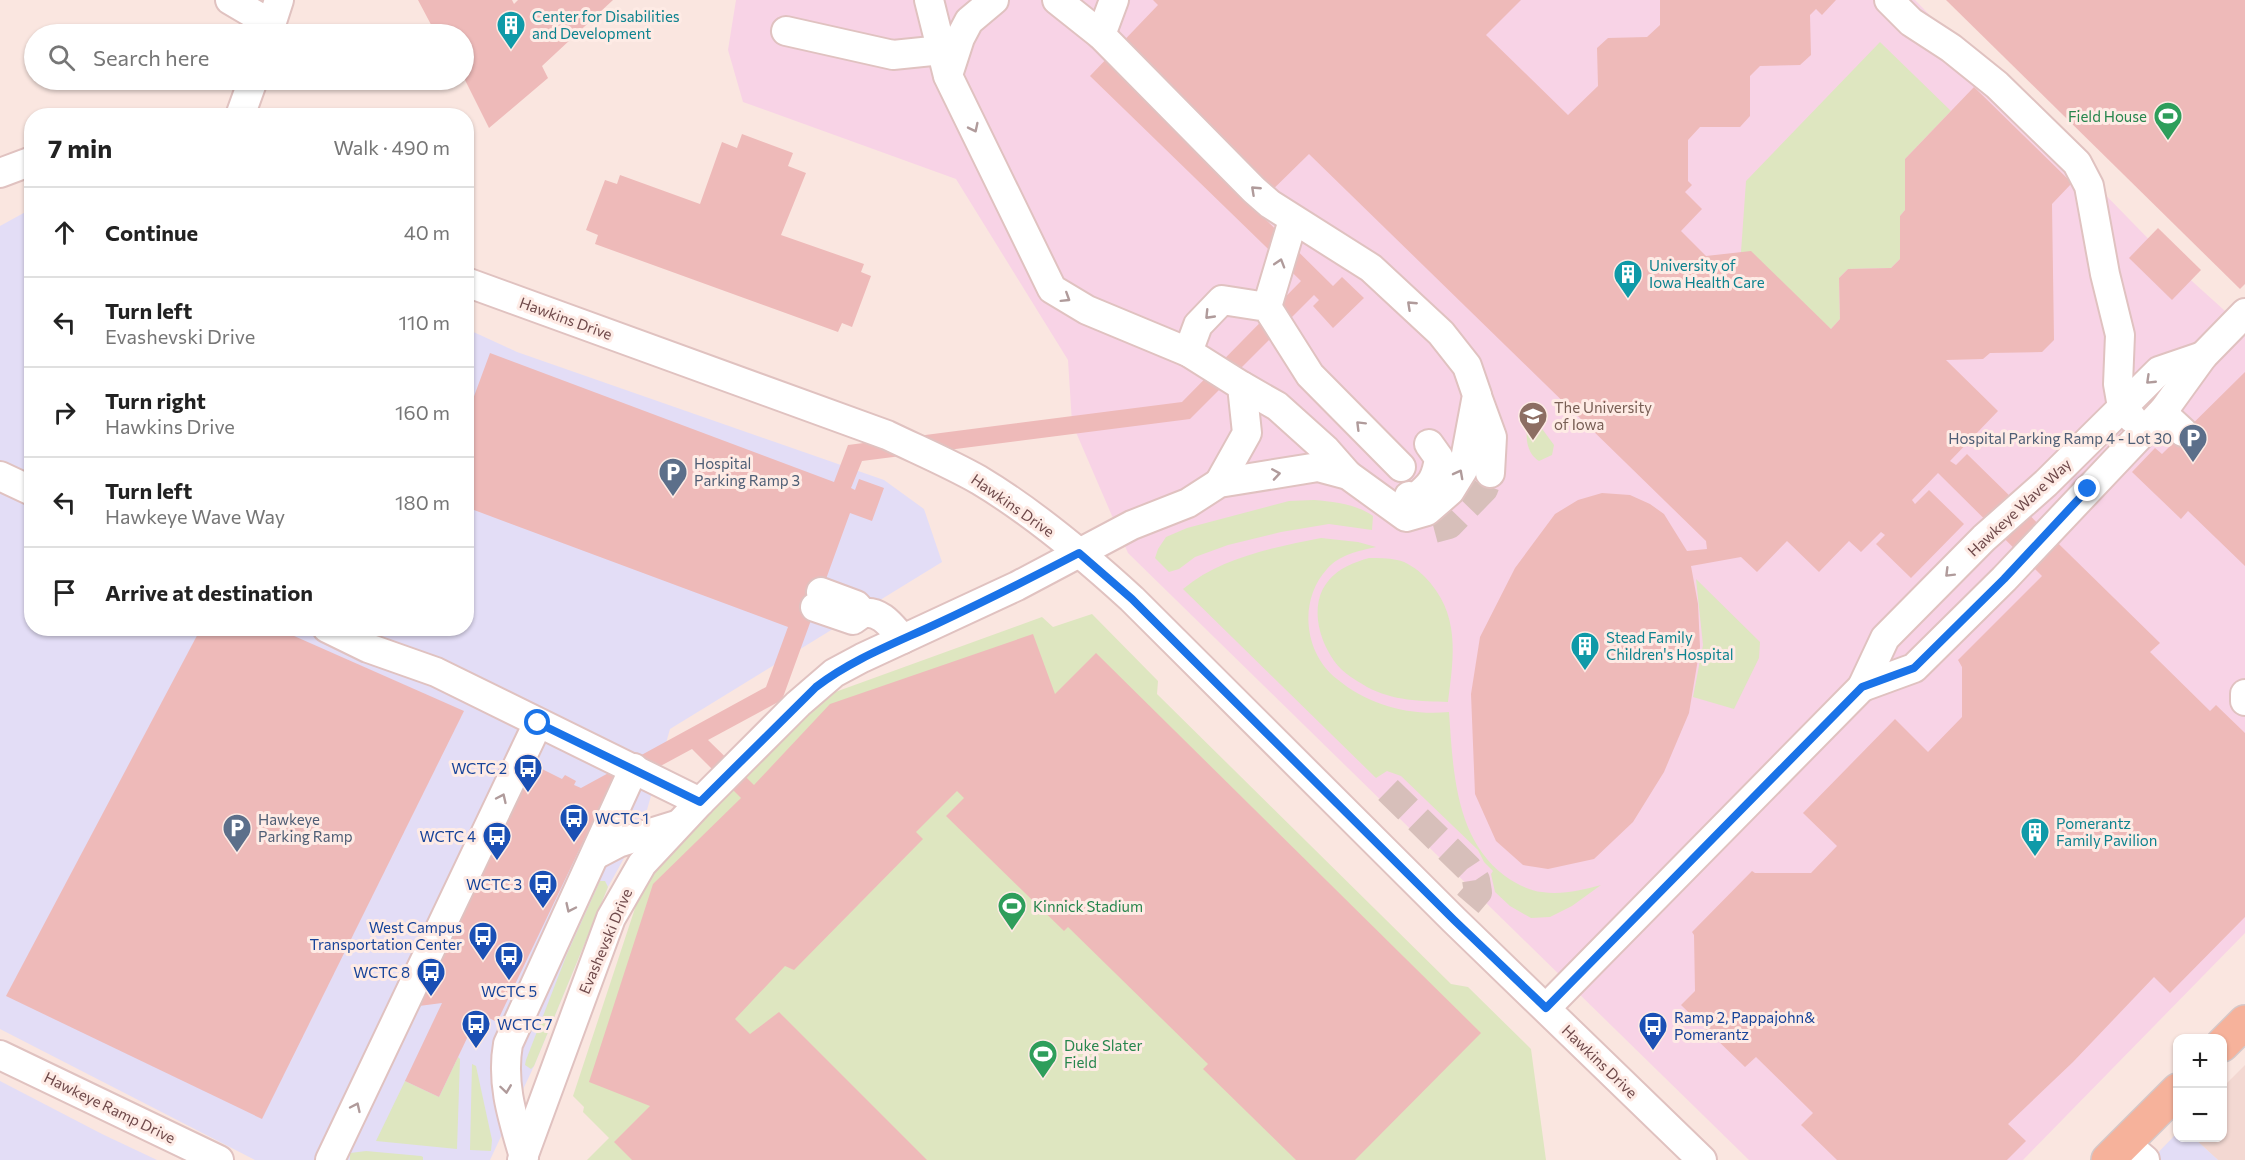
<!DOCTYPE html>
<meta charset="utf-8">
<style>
:root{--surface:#fff;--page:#f6f6f6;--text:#222;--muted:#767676;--line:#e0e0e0}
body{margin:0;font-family:Commissioner,sans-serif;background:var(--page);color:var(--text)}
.controls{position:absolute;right:18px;bottom:18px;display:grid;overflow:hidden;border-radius:12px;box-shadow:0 2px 4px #0004}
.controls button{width:54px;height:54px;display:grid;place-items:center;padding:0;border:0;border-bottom:2px solid var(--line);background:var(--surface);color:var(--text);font:30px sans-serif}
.stop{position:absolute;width:18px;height:18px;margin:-14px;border:4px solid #1a73e8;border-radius:50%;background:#fff}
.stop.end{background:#1a73e8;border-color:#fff;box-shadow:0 2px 6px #0008}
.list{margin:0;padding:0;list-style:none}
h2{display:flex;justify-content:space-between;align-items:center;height:78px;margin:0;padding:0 24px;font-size:26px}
h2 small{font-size:20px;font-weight:400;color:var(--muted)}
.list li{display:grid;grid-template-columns:39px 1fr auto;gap:18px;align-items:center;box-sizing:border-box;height:90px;padding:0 24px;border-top:2px solid var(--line)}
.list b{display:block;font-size:22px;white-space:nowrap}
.list p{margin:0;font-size:20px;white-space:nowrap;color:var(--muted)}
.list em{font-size:20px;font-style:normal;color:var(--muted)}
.icon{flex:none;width:33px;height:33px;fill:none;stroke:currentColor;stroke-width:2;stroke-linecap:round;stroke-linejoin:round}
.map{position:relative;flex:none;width:2245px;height:1160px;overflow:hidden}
.search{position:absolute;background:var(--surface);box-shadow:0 2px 4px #0004;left:24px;top:24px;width:450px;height:66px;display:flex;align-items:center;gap:15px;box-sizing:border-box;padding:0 21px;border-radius:33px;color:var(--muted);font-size:22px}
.panel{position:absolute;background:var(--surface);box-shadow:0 2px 4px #0004;left:24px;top:108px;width:450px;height:528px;border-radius:24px}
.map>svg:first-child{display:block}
</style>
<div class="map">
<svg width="2245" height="1160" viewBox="0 0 2245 1160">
<rect width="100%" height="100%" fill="#fae6e0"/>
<polygon fill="#f3d8d2" points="2245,1065 2245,1160 2218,1160 2194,1138 2222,1138 2223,1087"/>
<g fill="#e3ddf6">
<polygon points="31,209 32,628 466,628 467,329 517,352 884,480 924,509 942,562 670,729 643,824 608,887 534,1066 490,1160 255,1160 0,1029 0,226"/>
<polygon points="0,1081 102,1134 157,1160 0,1160"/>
<polygon points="2177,1133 2178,1138 2194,1138 2218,1160 2151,1160"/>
</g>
<polygon fill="#f8d3e6" points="736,0 1915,0 2173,264 2245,329 2245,933 2023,1160 1749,1160 1128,553 1072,423 1068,360 956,179 743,102 728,50"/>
<g fill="#dee6c0">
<polygon points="1880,42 1951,111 1905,159 1905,210 1900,216 1900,259 1891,268 1848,269 1839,278 1840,319 1831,329 1741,252 1746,181"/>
<path d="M1531,421L1540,426L1554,445L1552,455L1539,461C1526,453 1525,436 1528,422Z"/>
<path d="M1314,500C1335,502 1356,504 1373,516L1372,530L1329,524L1281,532L1228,545L1195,557L1179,569L1169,572L1155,558L1158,549L1166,537L1187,528L1289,501Z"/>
<path d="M1321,538L1358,542L1376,547C1358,551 1339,555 1327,569C1298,601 1304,653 1337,679C1368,705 1409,716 1449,712C1453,769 1455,839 1505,876C1515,883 1529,891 1542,892C1562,895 1582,890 1601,885L1572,906L1550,917L1531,918L1510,906L1495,892L1491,874L1493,871L1484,862L1478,850L1401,776L1387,771L1376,778L1183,589C1220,558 1275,547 1321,538Z"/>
<path d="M1369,558C1378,558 1388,558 1397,560C1406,561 1418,570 1424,576C1461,613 1454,656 1448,702C1421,701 1393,701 1367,687C1359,682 1348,676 1341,669C1320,647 1307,605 1329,580C1339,568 1355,562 1369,558Z"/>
<polygon points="1696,579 1760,642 1759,658 1734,709 1693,697 1703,645"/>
<polygon points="1092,614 1158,681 1157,694 1451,984 1468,987 1531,1049 1546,1160 587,1160 609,1138 583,1112 584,1107 573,1096 645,878 827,695 1042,617 1053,627"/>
<polygon points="600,881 605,881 608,887 534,1066 531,1069 525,1065 526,1060 567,954"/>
<polygon points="458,1057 460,1059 457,1149 376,1141 405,1081 439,1097"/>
<polygon points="472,1064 476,1066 492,1140 491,1151 470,1150"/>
<polygon points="366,1151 421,1156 423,1157 423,1160 350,1160 350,1153"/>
</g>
<g fill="#eebab9">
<polygon points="418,0 512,0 514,4 518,0 613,0 542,66 548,78 489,128 464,78 464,34 436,34"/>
<polygon points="1153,0 1521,0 1486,35 1568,115 1598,86 1597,48 1608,38 1647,37 1660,25 1660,0 1836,0 1822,15 1816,9 1810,15 1811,55 1800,65 1760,66 1750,76 1750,116 1740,127 1700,127 1688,140 1688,181 1692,185 1685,192 1702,209 1681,231 1706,256 1751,251 1831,329 1840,319 1839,278 1848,269 1891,268 1900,259 1900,216 1905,210 1905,159 1974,87 2072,183 2052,204 2054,340 2042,352 1990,353 1983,359 1946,360 1998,411 1950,461 1956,465 1967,454 2160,643 2150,652 2210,711 2216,705 2245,733 2245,917 2170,993 2154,977 2073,1062 2008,1124 2026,1141 2007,1160 1837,1160 1801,1125 1813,1113 1756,1057 1745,1067 1681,1005 1695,991 1694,935 1692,932 1752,871 1755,873 1811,873 1837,846 1803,813 1895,719 1928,752 1962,717 1962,667 1958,660 2042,576 1938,473 1912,500 1915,504 1929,490 1964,524 1911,578 1876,544 1885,535 1881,532 1861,552 1849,541 1819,572 1787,541 1757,572 1741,557 1691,566 1698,604 1700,647 1689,713 1664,772 1633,822 1594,859 1548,869 1523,865 1496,841 1475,794 1471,694 1480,637 1515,568 1555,514 1578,500 1602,493 1630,495 1650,504 1664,514 1687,551 1707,549 1706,541 1309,154 1254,208 1333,286 1342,277 1364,298 1333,328 1313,306 1319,300 1314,295 1190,419 862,461 851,488 855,490 859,479 884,488 872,521 850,513 782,700 708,740 754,785 830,704 1033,634 1055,694 1096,653 1481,1033 1355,1160 1296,1160 1203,1069 1208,1064 1068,927 1064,931 946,816 964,798 957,791 916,832 923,839 794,970 785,966 735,1019 750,1034 779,1012 927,1160 632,1160 614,1142 650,1106 589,1082 653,884 741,798 692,749 605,796 497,1022 479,1013 439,1097 405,1081 442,1003 419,1006 534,765 562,779 565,775 576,781 574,785 581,788 766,687 788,627 466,507 466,418 490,353 834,482 848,445 1182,402 1301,281 1090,76 1158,5"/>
<polygon points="1946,0 2245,0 2245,284 2240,289"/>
<polygon points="742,134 793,153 788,166 806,173 781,235 864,264 861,272 871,276 852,327 842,323 838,332 595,244 598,235 586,230 605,180 617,184 620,175 700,204 722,142 737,148"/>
<polygon points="2158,228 2201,270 2172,300 2129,258"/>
<polygon points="2245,372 2245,566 2188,511 2181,519 2132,472 2155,448 2162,454"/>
<polygon points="201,628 276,628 464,711 262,1119 6,996"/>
</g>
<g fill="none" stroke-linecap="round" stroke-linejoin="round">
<g stroke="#d7bfba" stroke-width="28" stroke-dasharray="28 14" stroke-linecap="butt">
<polyline points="1434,529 1449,525 1484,489 1490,473"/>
<polyline points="1388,790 1468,868 1476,880 1478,892 1454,920"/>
</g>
<g stroke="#e0c2c0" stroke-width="32">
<g id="minor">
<polyline points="230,0 271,24"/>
<polyline points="929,0 948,76 1052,289 1087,310 1188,352 1242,386 1247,433 1219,483"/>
<polyline points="1889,0 1911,22 1951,48 1997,85 2077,163 2089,186 2105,274 2120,335 2118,384 2122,407 2132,418"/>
<polyline points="786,31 893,55 942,50"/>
<polyline points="268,34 279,0"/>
<polyline points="1101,35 1114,0"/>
<polyline points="948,75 960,38 969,21 994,0"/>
<polyline points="240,116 253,80"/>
<polyline points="0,173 32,161"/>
<path d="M466,282L887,435C918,450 949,463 979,480C1034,513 1085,556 1132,599L1454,920L1702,1160"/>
<polyline points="1267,307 1293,220"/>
<polyline points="1188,352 1198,325 1222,300 1267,307 1310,375 1401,467"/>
<polyline points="1242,386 1277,406 1326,450 1348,475"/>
<polyline points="1477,396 1492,437 1490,473"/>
<polyline points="2164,410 2170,420 2183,432"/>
<polyline points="0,476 32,491"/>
<path d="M1409,496L1415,498C1432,484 1436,479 1439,458L1429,444"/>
<polyline points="815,607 853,620 863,613 856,605 821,592"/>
<path d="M863,613C881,610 892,627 903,639"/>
<polyline points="327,628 368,648 436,672 700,802"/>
<polyline points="1862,687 1914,668 2004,579 2164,410 2203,356 2245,313"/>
<polyline points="2245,694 2245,701"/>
<polyline points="595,855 618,843 676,825"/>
<polyline points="1546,1008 1862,687 1885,638 1984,538 2046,483 2159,371 2203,356"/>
<polyline points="0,1055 219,1160"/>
<polyline points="2125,1143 2145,1160"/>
<path d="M524,1157C513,1119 501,1084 508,1044L634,768"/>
<polyline points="330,1160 538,723"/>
<polyline points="522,1160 611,918 642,864 700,802 798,704 834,673 862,658 1017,586 1132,525 1188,503 1219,483 1318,467 1348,475 1406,517 1427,511 1450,491 1463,470 1477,395 1467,366 1441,333 1371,268 1270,204 1254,190 1101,35 1057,0"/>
</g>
</g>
<g stroke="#d4c8c9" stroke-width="36">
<g id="major">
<polyline points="2222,1045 2245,1022"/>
<polyline points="2108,1160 2178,1090"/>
</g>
</g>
<use href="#minor" stroke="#fff" stroke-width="28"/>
<use href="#major" stroke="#f6b29b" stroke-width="33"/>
</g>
<defs><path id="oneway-chevron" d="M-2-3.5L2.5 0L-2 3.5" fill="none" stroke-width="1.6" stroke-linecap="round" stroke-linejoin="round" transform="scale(1.5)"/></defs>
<g stroke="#b09b9b">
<use href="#oneway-chevron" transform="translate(974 128) rotate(64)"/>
<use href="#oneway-chevron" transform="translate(1255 190) rotate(-137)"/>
<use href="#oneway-chevron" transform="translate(1280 263) rotate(-73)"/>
<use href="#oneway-chevron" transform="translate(1066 298) rotate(32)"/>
<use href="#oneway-chevron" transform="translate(1411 305) rotate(-137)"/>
<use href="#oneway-chevron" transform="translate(1209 315) rotate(134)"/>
<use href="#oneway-chevron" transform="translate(2150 380) rotate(136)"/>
<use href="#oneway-chevron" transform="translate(1360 425) rotate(-135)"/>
<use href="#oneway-chevron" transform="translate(1276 474) rotate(-9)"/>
<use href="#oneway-chevron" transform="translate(1459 474) rotate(-62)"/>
<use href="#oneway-chevron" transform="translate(1949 573) rotate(135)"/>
<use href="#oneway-chevron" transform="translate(502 798) rotate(-65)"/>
<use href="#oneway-chevron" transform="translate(570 908) rotate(115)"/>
<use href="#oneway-chevron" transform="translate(506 1089) rotate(82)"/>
<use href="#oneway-chevron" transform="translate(356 1107) rotate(-65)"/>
</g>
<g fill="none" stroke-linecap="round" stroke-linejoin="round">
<path stroke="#1a73e8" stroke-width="8" d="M538,723L700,802L816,687C851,660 893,644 934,625C983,602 1031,578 1079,553L1132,599L1454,920L1546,1008L1862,687L1914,668L2004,579L2088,489"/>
</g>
<defs>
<g id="building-pin" transform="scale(1.5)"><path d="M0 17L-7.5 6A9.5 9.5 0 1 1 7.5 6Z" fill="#0f9aa8" stroke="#feebe5"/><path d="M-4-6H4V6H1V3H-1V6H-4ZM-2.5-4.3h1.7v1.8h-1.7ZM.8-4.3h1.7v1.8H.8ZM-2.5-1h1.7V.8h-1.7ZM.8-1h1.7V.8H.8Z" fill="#fff"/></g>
<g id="stadium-pin" transform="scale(1.5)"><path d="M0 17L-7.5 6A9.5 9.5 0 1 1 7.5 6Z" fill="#2e9e5b" stroke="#feebe5"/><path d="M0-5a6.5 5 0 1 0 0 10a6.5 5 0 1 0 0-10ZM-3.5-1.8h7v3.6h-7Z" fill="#fff"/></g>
<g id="university-pin" transform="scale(1.5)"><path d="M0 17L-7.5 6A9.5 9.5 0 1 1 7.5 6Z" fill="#8d6e63" stroke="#feebe5"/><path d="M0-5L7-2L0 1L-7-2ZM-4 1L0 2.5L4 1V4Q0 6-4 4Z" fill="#fff"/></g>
<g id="parking-pin" transform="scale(1.5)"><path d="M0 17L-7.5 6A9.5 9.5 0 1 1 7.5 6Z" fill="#5c6f8a" stroke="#feebe5"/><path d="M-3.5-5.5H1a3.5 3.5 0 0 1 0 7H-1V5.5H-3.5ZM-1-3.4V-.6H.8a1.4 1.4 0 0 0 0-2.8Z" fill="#fff"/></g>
<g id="bus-pin" transform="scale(1.5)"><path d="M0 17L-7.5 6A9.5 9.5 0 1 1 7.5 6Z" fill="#1a4fb4" stroke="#feebe5"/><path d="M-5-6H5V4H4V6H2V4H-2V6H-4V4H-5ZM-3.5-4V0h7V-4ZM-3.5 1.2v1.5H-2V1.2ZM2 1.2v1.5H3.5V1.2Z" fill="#fff"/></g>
</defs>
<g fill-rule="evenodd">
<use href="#building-pin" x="511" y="25"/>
<use href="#stadium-pin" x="2168" y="116"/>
<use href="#building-pin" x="1628" y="274"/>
<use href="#university-pin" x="1533" y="416"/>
<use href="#parking-pin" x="2193" y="438"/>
<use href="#parking-pin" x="673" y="472"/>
<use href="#building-pin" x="1585" y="646"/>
<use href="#bus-pin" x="528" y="768"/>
<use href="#bus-pin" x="574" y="818"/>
<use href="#parking-pin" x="237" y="828"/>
<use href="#building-pin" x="2035" y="832"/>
<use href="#bus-pin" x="497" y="836"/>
<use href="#bus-pin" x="543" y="884"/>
<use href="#stadium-pin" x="1012" y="906"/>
<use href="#bus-pin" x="483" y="936"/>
<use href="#bus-pin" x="509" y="956"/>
<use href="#bus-pin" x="431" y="972"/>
<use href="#bus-pin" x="476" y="1024"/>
<use href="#bus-pin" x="1653" y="1026"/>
<use href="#stadium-pin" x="1043" y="1054"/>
</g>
<g text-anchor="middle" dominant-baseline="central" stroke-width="6" stroke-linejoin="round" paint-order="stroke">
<g font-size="15" fill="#0d838f" stroke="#feebe5" text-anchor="start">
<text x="532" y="16">Center for Disabilities<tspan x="532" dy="17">and Development</tspan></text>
<text x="1649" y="265">University of<tspan x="1649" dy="17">Iowa Health Care</tspan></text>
<text x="1606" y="637">Stead Family<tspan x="1606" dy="17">Children's Hospital</tspan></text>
<text x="2056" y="823">Pomerantz<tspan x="2056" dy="17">Family Pavilion</tspan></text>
</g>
<g font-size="15" fill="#27864d" stroke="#feebe5" text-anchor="start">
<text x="2147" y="116" text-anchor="end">Field House</text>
<text x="1033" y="906">Kinnick Stadium</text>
<text x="1064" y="1045">Duke Slater<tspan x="1064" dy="17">Field</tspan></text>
</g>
<g font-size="15" fill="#6f494a" stroke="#feebe5">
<text transform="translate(566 318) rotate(20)">Hawkins Drive</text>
<text transform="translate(1013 505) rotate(35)">Hawkins Drive</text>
<text transform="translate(2019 507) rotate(-43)">Hawkeye Wave Way</text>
<text transform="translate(605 941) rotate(-67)">Evashevski Drive</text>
<text transform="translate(1600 1061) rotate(44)">Hawkins Drive</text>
<text transform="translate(110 1107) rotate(26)">Hawkeye Ramp Drive</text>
</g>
<g font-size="15" fill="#785e54" stroke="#feebe5" text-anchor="start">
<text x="1554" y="407">The University<tspan x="1554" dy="17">of Iowa</tspan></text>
</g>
<g font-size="15" fill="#4e5e75" stroke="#feebe5" text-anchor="start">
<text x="2172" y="438" text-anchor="end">Hospital Parking Ramp 4 - Lot 30</text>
<text x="694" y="463">Hospital<tspan x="694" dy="17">Parking Ramp 3</tspan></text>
<text x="258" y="819">Hawkeye<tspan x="258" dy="17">Parking Ramp</tspan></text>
</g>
<g font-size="15" fill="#164399" stroke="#feebe5" text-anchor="end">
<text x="507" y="768">WCTC 2</text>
<text x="595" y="818" text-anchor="start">WCTC 1</text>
<text x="476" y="836">WCTC 4</text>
<text x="522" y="884">WCTC 3</text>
<text x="462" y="927">West Campus<tspan x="462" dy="17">Transportation Center</tspan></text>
<text x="410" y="972">WCTC 8</text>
<text x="509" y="991" text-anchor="middle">WCTC 5</text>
<text x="1674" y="1017" text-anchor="start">Ramp 2, Pappajohn&amp;<tspan x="1674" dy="17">Pomerantz</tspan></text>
<text x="497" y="1024" text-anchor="start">WCTC 7</text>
</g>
</g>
</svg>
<div class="controls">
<button>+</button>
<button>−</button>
</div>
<div class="stop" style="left:538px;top:723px"></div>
<div class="stop end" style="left:2088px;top:489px"></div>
<div class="search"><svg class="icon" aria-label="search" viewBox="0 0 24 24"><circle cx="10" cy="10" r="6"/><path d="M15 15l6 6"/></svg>Search here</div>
<section class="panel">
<h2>7 min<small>Walk · 490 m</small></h2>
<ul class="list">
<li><svg class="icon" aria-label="ahead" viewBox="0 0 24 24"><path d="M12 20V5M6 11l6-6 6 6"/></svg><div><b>Continue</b></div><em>40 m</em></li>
<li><svg class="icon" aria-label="left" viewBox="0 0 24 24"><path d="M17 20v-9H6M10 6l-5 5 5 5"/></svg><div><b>Turn left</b><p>Evashevski Drive</p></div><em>110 m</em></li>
<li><svg class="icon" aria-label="right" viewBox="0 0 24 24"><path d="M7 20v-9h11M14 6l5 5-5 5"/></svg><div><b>Turn right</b><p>Hawkins Drive</p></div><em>160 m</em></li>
<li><svg class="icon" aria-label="left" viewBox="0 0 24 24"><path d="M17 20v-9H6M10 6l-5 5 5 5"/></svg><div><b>Turn left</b><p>Hawkeye Wave Way</p></div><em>180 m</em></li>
<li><svg class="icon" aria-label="arrive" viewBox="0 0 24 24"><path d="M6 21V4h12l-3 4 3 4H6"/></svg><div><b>Arrive at destination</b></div></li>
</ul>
</section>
</div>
